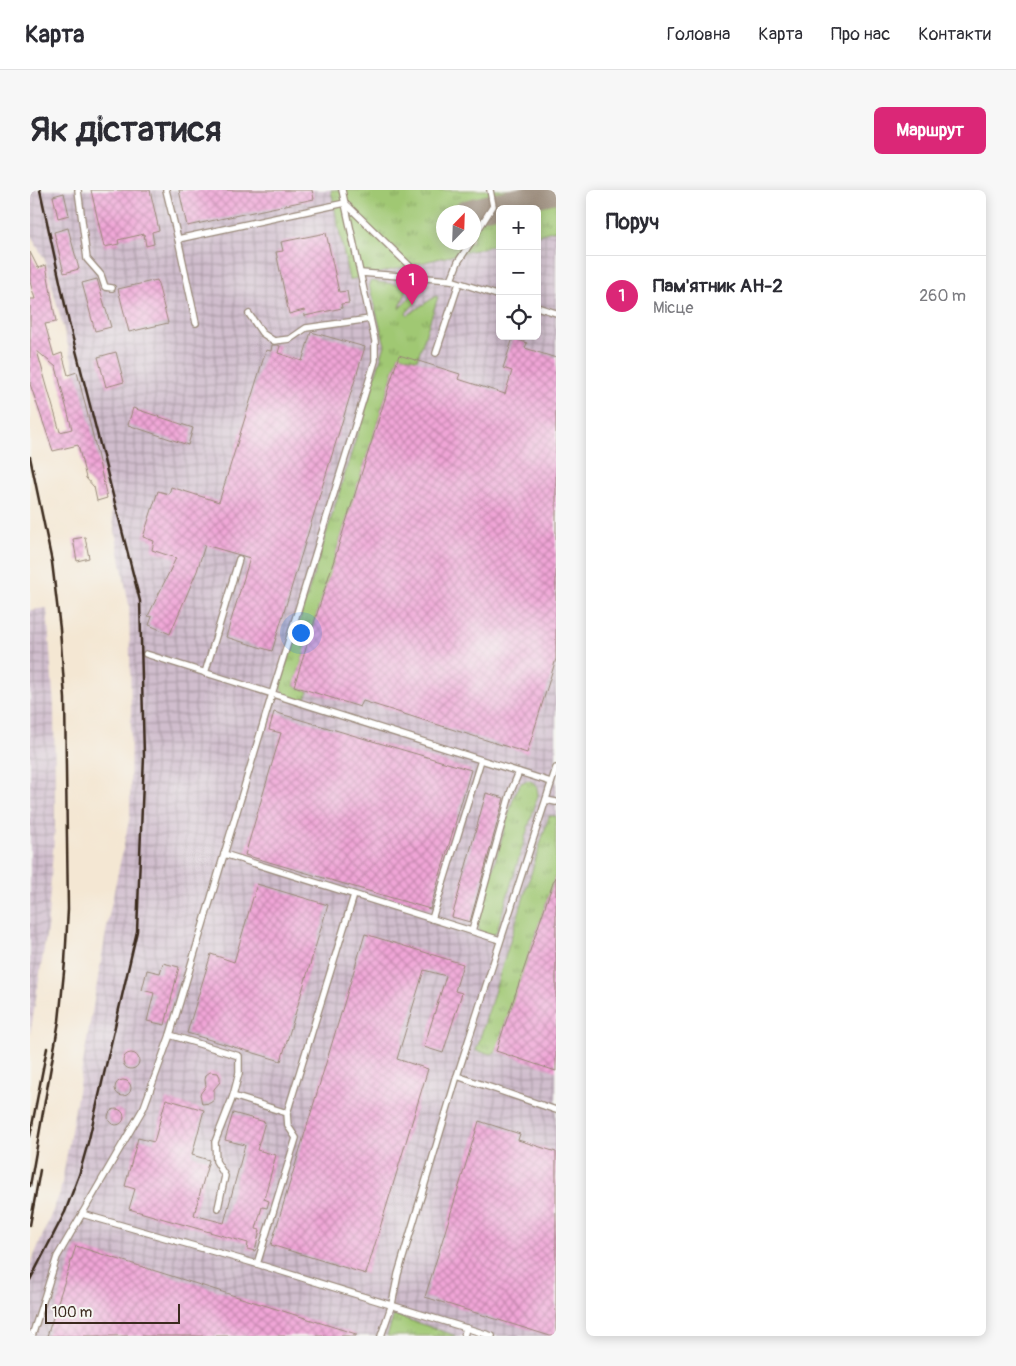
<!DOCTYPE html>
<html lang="uk">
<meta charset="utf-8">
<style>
:root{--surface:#fff;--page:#f7f7f7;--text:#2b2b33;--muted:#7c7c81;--line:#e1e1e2;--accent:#db2777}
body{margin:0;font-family:Pangolin,sans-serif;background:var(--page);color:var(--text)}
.controls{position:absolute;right:15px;top:15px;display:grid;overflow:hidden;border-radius:8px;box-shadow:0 2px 12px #0003}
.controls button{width:45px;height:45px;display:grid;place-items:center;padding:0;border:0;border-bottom:1px solid var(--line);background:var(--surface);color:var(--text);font:25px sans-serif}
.compass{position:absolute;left:406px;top:15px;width:45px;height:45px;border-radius:50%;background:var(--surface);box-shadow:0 2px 12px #0003;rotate:23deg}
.scale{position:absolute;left:15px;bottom:12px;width:135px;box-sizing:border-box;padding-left:5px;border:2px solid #3b2a1e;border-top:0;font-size:14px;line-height:18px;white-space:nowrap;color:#3b2a1e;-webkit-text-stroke:4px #f6f6f2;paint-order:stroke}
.you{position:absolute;left:270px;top:442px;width:18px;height:18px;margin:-12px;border:4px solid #fff;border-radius:50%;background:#1a73e8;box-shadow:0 0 0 8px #1a73e833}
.badge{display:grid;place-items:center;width:32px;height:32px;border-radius:50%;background:var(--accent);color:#fff;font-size:16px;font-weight:700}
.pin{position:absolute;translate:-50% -41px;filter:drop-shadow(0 1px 2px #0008)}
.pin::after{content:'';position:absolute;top:26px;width:18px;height:15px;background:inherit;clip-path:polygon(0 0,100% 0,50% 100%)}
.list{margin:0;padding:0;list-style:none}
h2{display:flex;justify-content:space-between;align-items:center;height:65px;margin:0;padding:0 20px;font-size:21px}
h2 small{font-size:16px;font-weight:400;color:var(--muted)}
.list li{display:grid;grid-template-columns:32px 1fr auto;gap:15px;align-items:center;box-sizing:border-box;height:80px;padding:0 20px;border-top:1px solid var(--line)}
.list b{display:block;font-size:19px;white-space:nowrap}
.list p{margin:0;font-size:16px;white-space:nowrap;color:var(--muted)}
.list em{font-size:16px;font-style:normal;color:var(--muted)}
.icon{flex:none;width:28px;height:28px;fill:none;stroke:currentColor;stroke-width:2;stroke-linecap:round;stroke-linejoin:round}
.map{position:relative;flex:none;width:526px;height:1146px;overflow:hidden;border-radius:8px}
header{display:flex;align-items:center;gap:30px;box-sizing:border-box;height:70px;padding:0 25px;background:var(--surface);border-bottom:1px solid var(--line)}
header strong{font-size:24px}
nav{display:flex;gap:28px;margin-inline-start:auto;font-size:18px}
.intro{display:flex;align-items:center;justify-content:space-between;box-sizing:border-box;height:120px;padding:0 30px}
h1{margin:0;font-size:35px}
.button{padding:12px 22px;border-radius:8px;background:var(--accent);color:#fff;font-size:18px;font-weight:700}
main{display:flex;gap:30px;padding:0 30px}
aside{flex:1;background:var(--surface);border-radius:8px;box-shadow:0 2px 12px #0003}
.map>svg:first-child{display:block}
</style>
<header>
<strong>Карта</strong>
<nav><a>Головна</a><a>Карта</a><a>Про нас</a><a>Контакти</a></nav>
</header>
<div class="intro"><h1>Як дістатися</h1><a class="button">Маршрут</a></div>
<main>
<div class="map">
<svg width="526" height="1146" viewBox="0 0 526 1146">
<defs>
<pattern id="industrial-grid" width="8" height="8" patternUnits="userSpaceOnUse" patternTransform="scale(1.25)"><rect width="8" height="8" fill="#d0bdcd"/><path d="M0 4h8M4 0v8" fill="none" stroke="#aa9aa6"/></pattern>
<pattern id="grass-tufts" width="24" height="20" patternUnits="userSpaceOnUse" patternTransform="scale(1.25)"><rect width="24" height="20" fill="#a0c873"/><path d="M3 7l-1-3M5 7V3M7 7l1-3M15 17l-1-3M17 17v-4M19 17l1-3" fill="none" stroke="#84a35e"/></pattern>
<pattern id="building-cross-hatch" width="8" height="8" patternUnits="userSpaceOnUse" patternTransform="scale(1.25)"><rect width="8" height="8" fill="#f0a5d7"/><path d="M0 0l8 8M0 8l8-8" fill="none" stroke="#c487ae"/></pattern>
</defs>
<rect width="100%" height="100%" fill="#f6f6f2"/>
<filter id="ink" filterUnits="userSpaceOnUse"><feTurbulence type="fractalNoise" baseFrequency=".02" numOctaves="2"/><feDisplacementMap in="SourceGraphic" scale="10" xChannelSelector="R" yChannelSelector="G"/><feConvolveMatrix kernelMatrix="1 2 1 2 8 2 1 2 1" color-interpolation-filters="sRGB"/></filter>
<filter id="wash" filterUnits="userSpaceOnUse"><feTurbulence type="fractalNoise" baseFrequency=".0096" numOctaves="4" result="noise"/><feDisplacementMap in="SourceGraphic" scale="20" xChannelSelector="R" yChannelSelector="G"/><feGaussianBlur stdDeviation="1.12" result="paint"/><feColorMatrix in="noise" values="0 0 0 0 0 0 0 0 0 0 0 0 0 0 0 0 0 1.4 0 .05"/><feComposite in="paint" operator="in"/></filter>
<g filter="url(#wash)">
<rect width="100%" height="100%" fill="#f4e7d3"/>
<g fill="url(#industrial-grid)" fill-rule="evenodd">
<path d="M0,0H526V1146H0V1104L2,1099L0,1098V1076L30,1003L80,720L100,626L101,520L99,415L79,309L15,70L0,44ZM470,19H507V146H470ZM413,22H443V52H413Z"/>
<polygon points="17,418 24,518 25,635 17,740 0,845 0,420"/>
</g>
<g fill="url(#grass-tufts)" stroke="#6e7948" fill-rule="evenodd">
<path d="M301,0H526V40L507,45V19H470V54L319,90ZM413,22H443V52H413Z"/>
<polygon points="340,91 372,95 377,98 369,119 382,105 387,111 376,123 378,125 406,106 408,107 387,170 369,165 264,496 278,501 275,512 255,504 249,496 355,155 339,95"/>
<path d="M498,590C506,593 507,596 508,605L467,740L464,745H456L449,740L448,731L484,606L491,593Z"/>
<polygon points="519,626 526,626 526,684 466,861 462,864 446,861"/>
<polygon points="364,1125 424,1145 425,1146 357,1146"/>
</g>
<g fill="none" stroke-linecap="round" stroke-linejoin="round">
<polyline stroke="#988878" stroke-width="24" points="435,22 526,1"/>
</g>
<g id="blocks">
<g fill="url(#building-cross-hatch)" fill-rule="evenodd">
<polygon points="61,0 120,0 129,40 122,42 124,54 116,56 114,44 88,50 89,54 74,57"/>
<polygon points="149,0 282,0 284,9 157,36"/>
<polygon points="34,3 39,25 28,28 23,6"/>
<polygon points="38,38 49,79 34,83 24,42"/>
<polygon points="296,43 309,102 317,101 319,113 311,114 312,118 275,126 274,120 259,124 246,62 253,61 251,52"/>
<path d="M0,62L8,78L16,75L26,132L15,134L24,166L32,163L38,185L47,182L65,254L77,308L67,311L64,297L56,288L48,255L23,261L0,194V109H5L0,92ZM7,161L26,177L42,239L30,242Z"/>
<polygon points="67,89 81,137 65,141 52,93"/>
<polygon points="127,90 138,133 99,142 88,99"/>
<polygon points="281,142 335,157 242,461 196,447 220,368 175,355 167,381 140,444 119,435 122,427 118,426 146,368 122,360 124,351 113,347 128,301 139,304 141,297 189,312 236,160 241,161 242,155 248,155 250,156 248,163 272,171"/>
<polygon points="483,148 497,153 495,158 526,168 526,469 497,563 333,511 330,517 264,496 369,165 430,184 428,189 475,204 482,181 473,178"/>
<polygon points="86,162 94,192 76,197 68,167"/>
<polygon points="103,218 163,238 158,255 98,235"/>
<polygon points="55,347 59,368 47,371 43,349"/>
<polygon points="244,522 441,580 400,719 215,665 251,543 239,540"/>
<polygon points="456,603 474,608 440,732 422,727"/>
<polygon points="525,687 526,688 526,881 466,861"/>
<polygon points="227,694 298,715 251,871 157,843 181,764 204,772"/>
<polygon points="335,744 433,774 425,801 432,803 413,863 394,857 416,786 394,780 367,869 398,879 336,1084 241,1055"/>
<polygon points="133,773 149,777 135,835 117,831 124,803 112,800 117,780 130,783"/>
<circle cx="101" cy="871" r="8"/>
<polygon points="180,882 188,883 190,887 190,892 184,899 184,910 180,913 172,914 170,904 176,896 175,890 176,885"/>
<circle cx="93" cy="898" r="8"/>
<polygon points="136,909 174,920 162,965 179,970 164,1025 194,1033 215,955 195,950 203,923 235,932 227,960 246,965 234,1009 239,1011 237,1018 232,1017 226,1039 230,1040 225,1061 217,1059 218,1053 99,1019 105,999 95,996 108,948 124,952"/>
<circle cx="86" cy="927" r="8"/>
<polygon points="449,931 490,944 488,950 526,962 526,1146 520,1146 395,1107"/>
<polygon points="46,1056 326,1144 326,1146 17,1146"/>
</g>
</g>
</g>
<g filter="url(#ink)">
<use href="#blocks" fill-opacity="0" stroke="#988878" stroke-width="1"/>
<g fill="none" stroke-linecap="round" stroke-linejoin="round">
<g stroke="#988878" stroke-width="8">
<g id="service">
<polyline points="48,0 57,69 71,85 75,97 82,98"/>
<polyline points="136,0 148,49 315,13 392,88"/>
<polyline points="443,48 463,16 460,0"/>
<polyline points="148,49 166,133"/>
<polyline points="331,83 421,90 470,106"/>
<polyline points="421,90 428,72 441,52"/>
<polyline points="507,117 526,123"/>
<polyline points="219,124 232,143 244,151 260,149 276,138 340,129"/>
<polyline points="406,163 429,93"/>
<polyline points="116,464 521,592"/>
<polyline points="175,483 209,369"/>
<polyline points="516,610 526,612"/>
<polyline points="194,664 470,750"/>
<polyline points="402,729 451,570"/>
<polyline points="442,741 481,601 489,582"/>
<polyline points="140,845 209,866 209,883 203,906 185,952 186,971 195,986 188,1018"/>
<polyline points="427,886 526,920"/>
<polyline points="203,906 257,923"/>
<polyline points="52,1024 227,1074 462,1146"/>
<polyline points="227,1074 266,948 258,936 257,923 324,705"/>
<polyline points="2,1146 27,1067 114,917 140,845 242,504 345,171 345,151 312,0"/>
<polyline points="351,1146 362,1114 368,1084 427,886 526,578"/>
<polyline points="434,1146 436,1138"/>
</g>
</g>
<use href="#service" stroke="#fff" stroke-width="5.5"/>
<g stroke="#3b2a1e" stroke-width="2.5">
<polyline points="0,267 22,372 30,439 35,509 38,719 35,772 29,831 0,996"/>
<polyline points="0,946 17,858"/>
<polyline points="0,1035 10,980"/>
<polyline points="0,1090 35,1022 49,985 59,949 107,741 114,566 110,411 39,133 10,0"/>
</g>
</g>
</g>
</svg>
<div class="controls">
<button>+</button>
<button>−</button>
<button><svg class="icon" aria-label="locate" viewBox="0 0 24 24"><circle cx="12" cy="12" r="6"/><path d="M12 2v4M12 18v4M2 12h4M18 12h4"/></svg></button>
</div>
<svg class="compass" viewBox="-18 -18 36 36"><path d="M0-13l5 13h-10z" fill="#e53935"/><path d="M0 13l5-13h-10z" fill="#7c7c81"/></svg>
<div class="scale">100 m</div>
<div class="you"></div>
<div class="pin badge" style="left:382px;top:115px">1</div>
</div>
<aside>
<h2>Поруч<small></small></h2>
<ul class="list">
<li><span class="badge">1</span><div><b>Пам'ятник АН-2</b><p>Місце</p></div><em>260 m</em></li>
</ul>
</aside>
</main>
